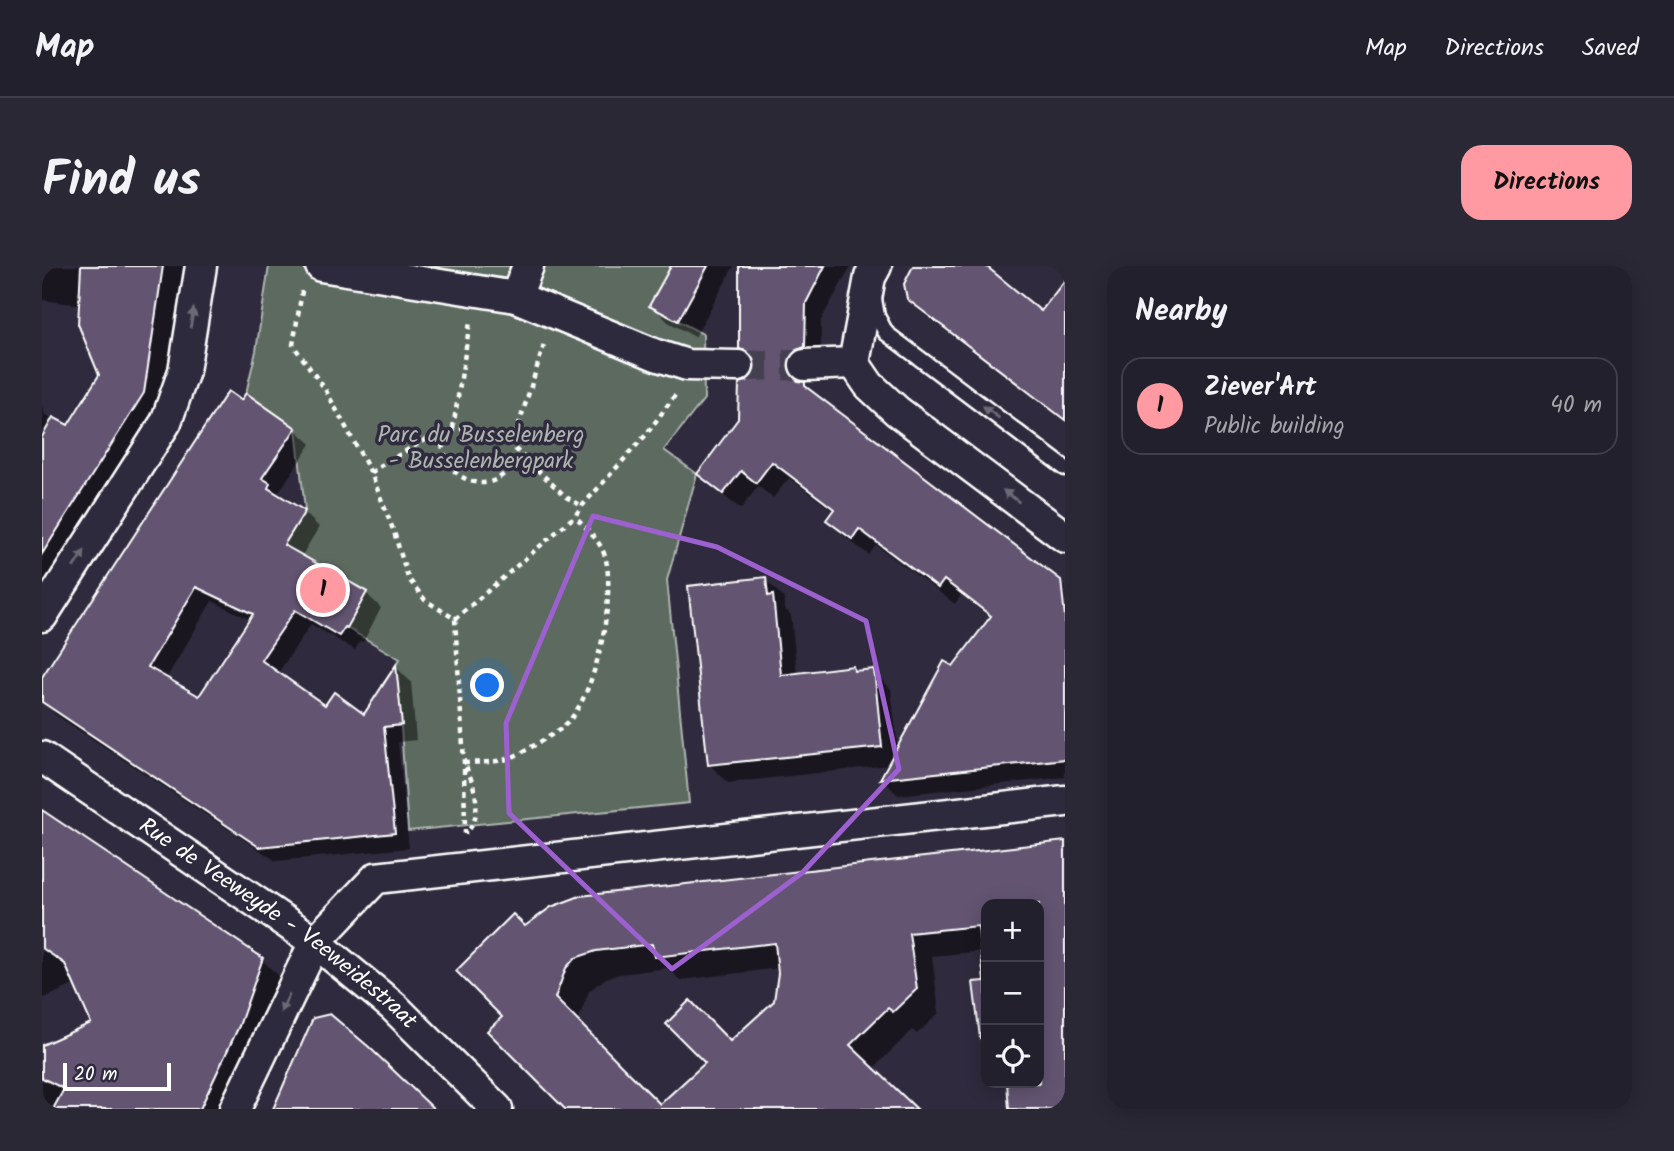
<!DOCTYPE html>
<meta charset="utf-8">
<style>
:root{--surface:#23202e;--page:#2b2836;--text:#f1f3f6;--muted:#a3a3aa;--line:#403e4a;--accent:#ff9aa2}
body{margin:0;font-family:Kalam,sans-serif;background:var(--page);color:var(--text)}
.controls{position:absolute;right:21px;bottom:21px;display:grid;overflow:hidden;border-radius:14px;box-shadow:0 4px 18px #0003}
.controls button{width:63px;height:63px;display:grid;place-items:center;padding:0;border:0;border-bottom:2px solid var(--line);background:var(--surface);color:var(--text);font:35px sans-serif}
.scale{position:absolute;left:21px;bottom:18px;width:108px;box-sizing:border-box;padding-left:7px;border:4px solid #fff;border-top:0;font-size:19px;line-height:24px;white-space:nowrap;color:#fff;-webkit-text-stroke:5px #2f2a3d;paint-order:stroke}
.you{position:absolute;left:446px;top:420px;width:24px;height:24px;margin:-18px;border:5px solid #fff;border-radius:50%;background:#1a73e8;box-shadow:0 0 0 10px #1a73e833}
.badge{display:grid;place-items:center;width:46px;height:46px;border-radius:50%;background:var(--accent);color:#111;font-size:23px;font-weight:700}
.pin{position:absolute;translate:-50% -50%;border:4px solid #fff;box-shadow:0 2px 7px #0006}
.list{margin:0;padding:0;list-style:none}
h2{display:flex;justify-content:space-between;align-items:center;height:91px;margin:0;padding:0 28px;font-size:30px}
h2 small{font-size:23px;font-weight:400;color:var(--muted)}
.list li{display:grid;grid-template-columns:46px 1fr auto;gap:21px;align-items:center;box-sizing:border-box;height:98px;margin:0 14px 14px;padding:0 14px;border:2px solid var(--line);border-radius:21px}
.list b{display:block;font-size:26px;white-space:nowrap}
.list p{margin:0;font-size:23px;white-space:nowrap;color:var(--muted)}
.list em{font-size:23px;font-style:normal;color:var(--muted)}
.icon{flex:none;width:38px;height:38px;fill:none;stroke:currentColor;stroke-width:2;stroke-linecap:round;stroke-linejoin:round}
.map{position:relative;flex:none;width:1023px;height:843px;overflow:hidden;border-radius:21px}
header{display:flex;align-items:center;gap:42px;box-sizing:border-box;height:98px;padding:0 35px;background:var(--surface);border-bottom:2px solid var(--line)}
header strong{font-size:33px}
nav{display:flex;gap:38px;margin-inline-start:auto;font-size:24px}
.intro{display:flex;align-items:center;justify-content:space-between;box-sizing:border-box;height:168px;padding:0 42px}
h1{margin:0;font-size:49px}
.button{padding:18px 32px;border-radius:21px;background:var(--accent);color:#111;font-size:24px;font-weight:700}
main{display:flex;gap:42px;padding:0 42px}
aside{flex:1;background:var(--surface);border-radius:21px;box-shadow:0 4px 18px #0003}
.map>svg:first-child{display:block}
</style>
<header>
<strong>Map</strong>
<nav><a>Map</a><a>Directions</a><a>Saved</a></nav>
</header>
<div class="intro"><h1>Find us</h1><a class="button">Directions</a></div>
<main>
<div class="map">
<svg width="1023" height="843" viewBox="0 0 1023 843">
<rect width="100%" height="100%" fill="#2f2a3d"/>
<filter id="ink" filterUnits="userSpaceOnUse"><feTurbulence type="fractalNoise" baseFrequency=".0143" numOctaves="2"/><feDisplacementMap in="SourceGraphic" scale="14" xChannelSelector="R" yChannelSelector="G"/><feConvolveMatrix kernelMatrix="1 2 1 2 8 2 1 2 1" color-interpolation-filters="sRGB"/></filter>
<g filter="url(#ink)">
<polygon fill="#5c6b61" stroke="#aeb5b0" stroke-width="2" points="227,0 629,0 608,40 661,68 662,133 622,184 655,208 625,314 647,537 366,565 356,417 341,418 358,393 305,362 325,326 242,279 263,244 254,162 204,127 214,85"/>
<g fill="#0007" fill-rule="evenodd">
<polygon points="0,0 141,0 118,145 0,334 0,140 3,149 26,162 59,109 39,39 0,34"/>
<polygon points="631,0 692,0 653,71 626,56 610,39"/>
<polygon points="699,0 809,0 779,54 779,98 764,107 761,117 776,132 1023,321 1023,511 856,529 840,513 847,499 686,517 668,499 723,313 742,332 743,343 749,349 755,408 811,402 815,406 831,405 849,423 856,483 949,352 919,329 913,338 834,279 827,289 803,271 786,254 793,246 747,212 731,232 716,220 699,243 674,224 657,208 698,154 706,116 712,111 715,98 698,82"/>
<polygon points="873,0 948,0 946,3 1000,47 1023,47 1023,155 882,48 866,32"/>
<path d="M200,136L253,163L269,178L236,227L262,246L277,261L259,291L324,327L339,342L321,376L318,375L313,384L269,358L236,407L284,441L322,450L354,401L369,416L374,474L356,476L367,582L234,595L14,449L0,434V414ZM170,335L209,354L157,432L124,413Z"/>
<polygon points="0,546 220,694 238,711 214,778 183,843 0,843 0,781 51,757 34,718 0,733"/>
<path d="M1023,576V843H969L966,817H997V638H944V776L939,771L944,716L941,685L890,690L897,747L875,768L870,764L831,803L872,843H525L462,751L483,662ZM626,702L638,714L738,702L734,736L618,840L535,757L547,725L564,712L578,708Z"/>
</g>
<g fill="#635572" stroke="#fff" stroke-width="2" fill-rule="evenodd">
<polygon points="39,0 121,0 102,127 0,288 0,171 11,151 26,159 57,109 36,58"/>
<polygon points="629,0 666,0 636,55 607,40"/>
<polygon points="697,0 783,0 764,37 763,81 754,84 748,90 746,99 749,109 756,115 763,116 763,120 1019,314 1023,351 1023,493 838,513 902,395 911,400 949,350 902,314 896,322 817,263 810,273 784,254 792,243 730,196 714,217 699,205 681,228 655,208 696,153 697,117 705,115 711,110 713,101 711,91 704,85 697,83"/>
<polygon points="871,0 944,0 999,45 1023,14 1023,154 865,33 862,18"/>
<path d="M186,125L199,134L204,127L254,162L220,212L228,217L226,222L263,245L242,279L325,326L305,362L303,361L297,370L253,344L219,394L283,439L292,426L322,448L354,399L360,459L342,461L353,567L217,581L0,436V411ZM154,321L211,348L157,430L106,401Z"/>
<polygon points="724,311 726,330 731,329 739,409 811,400 812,405 832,403 840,481 666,499 646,320"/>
<polygon points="0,544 221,692 197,760 158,843 11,843 22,823 0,812 0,779 49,757 23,698 0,682"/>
<path d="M1023,575V843H967L965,817H997V638H944V771L938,772L931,716L942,715L936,660L867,667L875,723L851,746L846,742L808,779L875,843H523L445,765L460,751L414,705L471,648L483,660L509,641L538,630ZM733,677L736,707L732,735L688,775L648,734L624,758L663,797L618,838L513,732L524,702L533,692L554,685L610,678L613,691Z"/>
<polygon points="288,748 327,781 392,843 231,843 271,752"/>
</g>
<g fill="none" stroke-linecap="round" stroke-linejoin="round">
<polyline stroke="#443f50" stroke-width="30" stroke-dasharray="30 15" stroke-linecap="butt" points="696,100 763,99"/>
<g stroke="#fff" stroke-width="19">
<polyline id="lane" points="832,33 835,50 844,67 1023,202"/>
</g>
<g stroke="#fff" stroke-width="35">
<g id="street">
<polyline points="279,0 474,31 614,89 645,99 696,100"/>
<polyline points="834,0 828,11 812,97 827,119 855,145 1023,271"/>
<polyline points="474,31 486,0"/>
<polyline points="763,99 812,97"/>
<polyline points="0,350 124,156 142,105 159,0"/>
<path id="s1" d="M0,491L273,676L352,741L455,843"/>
<polyline points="193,843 273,676 334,612 1023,535"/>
</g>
</g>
<g stroke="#fff" stroke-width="4.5" stroke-dasharray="5 5" stroke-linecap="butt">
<polyline points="260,25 251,79 283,123 329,207 352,266 366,312 383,334 413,353 422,497 423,568"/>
<polyline points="502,79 470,180 524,231 540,240"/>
<polyline points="411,162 428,56"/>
<path d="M397,168C400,178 402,190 407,199C411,205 418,210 424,213C449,225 464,208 480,190"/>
<path d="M329,207C341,197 354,191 367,183C405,161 430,153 470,180"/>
<polyline points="413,353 533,250 540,240 603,170 634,128"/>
<path d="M422,497C435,496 452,497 465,493C474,491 512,468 521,461C554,433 573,335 564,294C560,276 545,263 533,250"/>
<path d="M424,501C433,520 442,550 424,567"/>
</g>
<use href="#lane" stroke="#2f2a3d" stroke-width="14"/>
<use href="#street" stroke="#2f2a3d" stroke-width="30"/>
</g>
<defs><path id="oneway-solid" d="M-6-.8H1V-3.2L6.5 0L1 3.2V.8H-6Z" transform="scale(1.75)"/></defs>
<g fill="#6d6a77">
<use href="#oneway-solid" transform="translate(150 52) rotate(-80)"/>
<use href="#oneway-solid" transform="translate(949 146) rotate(-143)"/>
<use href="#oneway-solid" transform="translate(969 230) rotate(-143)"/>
<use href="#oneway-solid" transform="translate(37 293) rotate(-57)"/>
<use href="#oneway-solid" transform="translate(243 737) rotate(115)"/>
</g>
</g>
<path fill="none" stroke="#9c61cf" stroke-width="5" stroke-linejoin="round" d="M551,250L675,281L824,355L857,503L760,607L630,703L467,547L464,457Z"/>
<g text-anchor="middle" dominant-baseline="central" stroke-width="7" stroke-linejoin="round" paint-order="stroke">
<g font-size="23" fill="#aeb5b0" stroke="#2f2a3d">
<text x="439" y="170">Parc du Busselenberg<tspan x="439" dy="26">- Busselenbergpark</tspan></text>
</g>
<g font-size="23" fill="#fff" stroke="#2f2a3d">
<text stroke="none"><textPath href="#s1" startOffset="289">Rue de Veeweyde - Veeweidestraat</textPath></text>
</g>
</g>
</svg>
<div class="controls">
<button>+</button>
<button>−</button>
<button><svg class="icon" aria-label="locate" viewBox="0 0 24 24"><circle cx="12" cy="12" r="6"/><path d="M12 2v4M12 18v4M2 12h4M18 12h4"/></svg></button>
</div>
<div class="scale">20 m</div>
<div class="you"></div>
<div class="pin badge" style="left:281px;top:324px">1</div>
</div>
<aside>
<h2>Nearby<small></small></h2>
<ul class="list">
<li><span class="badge">1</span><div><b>Ziever'Art</b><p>Public building</p></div><em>40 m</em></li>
</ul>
</aside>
</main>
